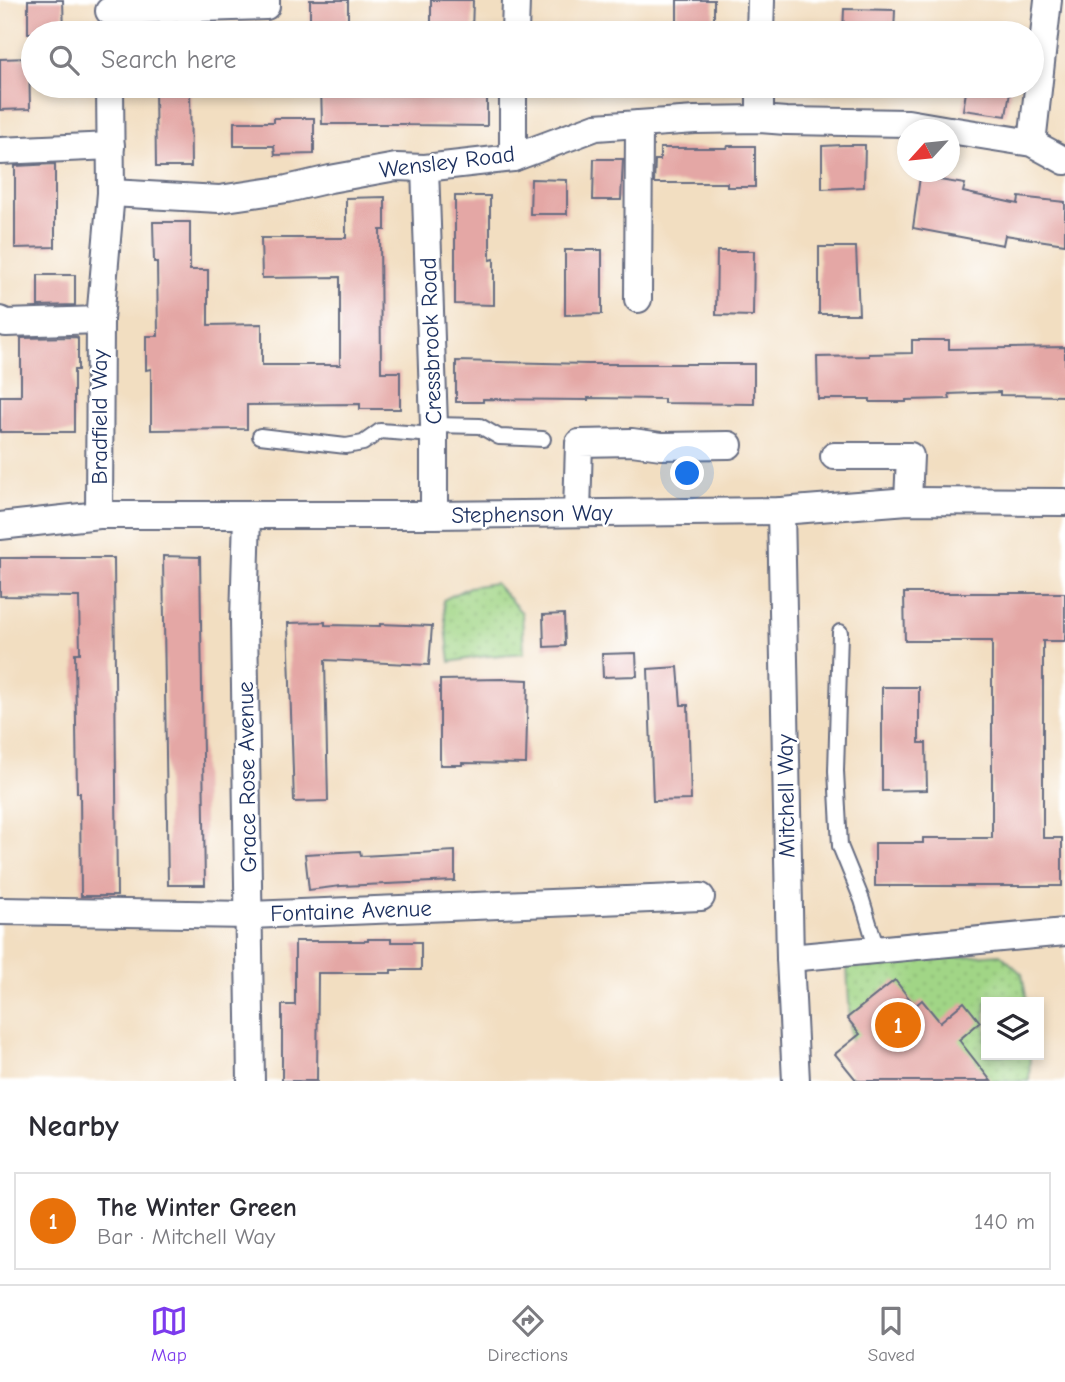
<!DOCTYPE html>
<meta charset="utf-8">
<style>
:root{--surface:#fff;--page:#f2f2f3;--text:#2b2b33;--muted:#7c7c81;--line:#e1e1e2;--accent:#7c3aed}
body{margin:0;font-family:"Comic Neue",sans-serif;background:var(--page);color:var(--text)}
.controls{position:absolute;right:21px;bottom:21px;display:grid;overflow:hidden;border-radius:0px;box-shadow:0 4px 10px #0003}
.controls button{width:63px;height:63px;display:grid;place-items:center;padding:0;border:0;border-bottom:2px solid var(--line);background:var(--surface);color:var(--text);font:35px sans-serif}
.compass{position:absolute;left:897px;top:119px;width:63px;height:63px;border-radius:50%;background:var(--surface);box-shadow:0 4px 10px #0003;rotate:243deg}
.you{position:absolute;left:688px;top:474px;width:24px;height:24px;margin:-18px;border:5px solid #fff;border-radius:50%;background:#1a73e8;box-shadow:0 0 0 10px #1a73e833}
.badge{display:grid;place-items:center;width:46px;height:46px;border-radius:50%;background:var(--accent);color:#fff;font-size:23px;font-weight:700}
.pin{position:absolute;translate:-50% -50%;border:4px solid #fff;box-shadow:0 2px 7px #0006}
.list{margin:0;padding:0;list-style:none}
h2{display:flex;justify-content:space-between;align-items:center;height:91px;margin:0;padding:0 28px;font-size:30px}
h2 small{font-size:23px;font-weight:400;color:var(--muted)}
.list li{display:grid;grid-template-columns:46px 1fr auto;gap:21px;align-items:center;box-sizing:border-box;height:98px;margin:0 14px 14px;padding:0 14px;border:2px solid var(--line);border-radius:0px}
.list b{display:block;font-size:26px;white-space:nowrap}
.list p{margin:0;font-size:23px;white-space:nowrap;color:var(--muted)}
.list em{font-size:23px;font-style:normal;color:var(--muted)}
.icon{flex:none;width:38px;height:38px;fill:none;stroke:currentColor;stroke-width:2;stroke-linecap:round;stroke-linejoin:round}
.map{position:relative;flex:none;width:1065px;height:1081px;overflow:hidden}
.search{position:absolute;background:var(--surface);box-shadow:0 4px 10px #0003;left:21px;right:21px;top:21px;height:77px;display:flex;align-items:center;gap:18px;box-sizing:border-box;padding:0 24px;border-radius:38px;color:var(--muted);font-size:26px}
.sheet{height:203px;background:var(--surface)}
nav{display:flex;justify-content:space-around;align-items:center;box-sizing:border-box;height:98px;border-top:2px solid var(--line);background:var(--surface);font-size:19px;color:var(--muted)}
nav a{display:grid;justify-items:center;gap:4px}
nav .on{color:var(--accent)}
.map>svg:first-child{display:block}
</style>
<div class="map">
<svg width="1065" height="1081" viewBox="0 0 1065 1081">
<defs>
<pattern id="green-dots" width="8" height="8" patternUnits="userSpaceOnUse" patternTransform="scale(1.75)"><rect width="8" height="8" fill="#a1d586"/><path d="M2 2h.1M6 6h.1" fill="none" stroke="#8ab776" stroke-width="1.8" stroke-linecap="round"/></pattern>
</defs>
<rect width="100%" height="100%" fill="#fff"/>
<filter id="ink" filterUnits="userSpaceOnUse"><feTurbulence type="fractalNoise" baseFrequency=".0143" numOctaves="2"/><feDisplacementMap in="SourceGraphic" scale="14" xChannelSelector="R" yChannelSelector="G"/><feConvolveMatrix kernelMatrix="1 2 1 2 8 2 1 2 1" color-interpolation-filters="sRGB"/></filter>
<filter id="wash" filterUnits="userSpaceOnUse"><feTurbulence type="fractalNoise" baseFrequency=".00686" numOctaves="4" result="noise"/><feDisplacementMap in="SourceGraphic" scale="28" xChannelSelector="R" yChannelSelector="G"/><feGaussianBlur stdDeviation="1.57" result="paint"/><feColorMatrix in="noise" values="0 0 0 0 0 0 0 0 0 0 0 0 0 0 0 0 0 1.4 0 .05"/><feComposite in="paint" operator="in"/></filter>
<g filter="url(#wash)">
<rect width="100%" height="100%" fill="#f2dec1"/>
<g fill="url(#green-dots)" stroke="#5e8272" stroke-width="2">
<polygon points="495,583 522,613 524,653 478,657 450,662 443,600 469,587"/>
<polygon points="1000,954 1022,974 1027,1002 986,1002 986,1055 1030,1055 1029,1081 853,1081 847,965"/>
</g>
<g id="blocks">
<g fill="#e4a7a5">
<polygon points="28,0 63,0 64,33 28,33"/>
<rect x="310" y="0" width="38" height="33"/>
<polygon points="431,0 473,0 472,33 431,33"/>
<rect x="677" y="0" width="37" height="33"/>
<polygon points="844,9 895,10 894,33 843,33"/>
<polygon points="29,58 30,109 0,110 0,59"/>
<polygon points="155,86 190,86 191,167 156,167"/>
<polygon points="321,86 487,86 487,126 407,125 407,124 322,124"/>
<polygon points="967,86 1011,86 1006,116 963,110"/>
<polygon points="274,118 314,118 314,154 275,155 274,146 234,146 234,122 274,122"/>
<polygon points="843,145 865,145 864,187 822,189 822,146"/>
<polygon points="728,146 755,146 755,187 727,187 727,183 654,183 655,160 660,160 660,148 727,148"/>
<polygon points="594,159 623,159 621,200 593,200"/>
<polygon points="55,164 55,247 15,248 15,166"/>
<polygon points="920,177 965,184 963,192 1018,204 1019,197 1065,202 1065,244 1005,235 1003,245 913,228"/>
<polygon points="531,179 567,180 567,214 530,214"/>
<polygon points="455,196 490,196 490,260 494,259 494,305 455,304"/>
<polygon points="385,197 385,230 380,230 381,372 400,372 400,409 360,409 360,404 247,405 247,429 151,430 151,369 146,370 146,336 158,336 157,262 154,262 153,222 190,222 190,270 208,270 208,325 262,324 262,365 340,365 340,277 262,278 261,238 346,238 346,198"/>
<polygon points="819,247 856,247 859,314 819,314"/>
<polygon points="565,250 602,250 602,314 565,315"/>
<polygon points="717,251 754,251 753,316 716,315"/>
<polygon points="38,275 75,275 75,305 38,306"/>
<polygon points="76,337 78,338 78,370 74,370 74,432 0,432 0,396 21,396 21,338"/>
<polygon points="912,340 949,340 949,349 1065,347 1065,396 1000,395 1000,392 949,394 950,399 906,400 906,402 870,402 870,399 818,399 817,357 869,356 869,354 912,353"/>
<polygon points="456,361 588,364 754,364 754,404 664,403 664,399 588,398 588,400 483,399 483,402 456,402"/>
<polygon points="163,556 200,557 205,885 168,885"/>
<polygon points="0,558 114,558 117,896 81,896 80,793 77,793 75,653 80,653 79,597 0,596"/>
<polygon points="904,593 1065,593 1065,641 1043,641 1043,838 1062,838 1062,886 875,886 875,843 923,843 923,838 992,838 992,641 905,641"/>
<polygon points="564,614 565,646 544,647 543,615"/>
<polygon points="325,622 325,625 380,626 380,624 432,626 429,665 325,660 328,801 294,802 288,623"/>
<polygon points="636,653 637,676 603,677 602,654"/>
<polygon points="678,667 681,705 688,705 691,800 653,801 648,669"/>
<polygon points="503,679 528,680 526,764 462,763 462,765 440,765 440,680"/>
<polygon points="882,687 919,687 919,743 926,743 927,790 882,791"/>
<polygon points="360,851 361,856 455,851 455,881 341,886 309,890 305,854"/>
<polygon points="368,939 391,939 391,942 421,942 421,970 391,970 391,973 318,973 317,1081 282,1081 282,1005 295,1005 295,941 368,941"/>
<polygon points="895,980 915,1006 922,1000 940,1022 964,1002 980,1022 959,1040 991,1081 857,1081 835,1054 860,1034 847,1018"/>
</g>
</g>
</g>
<g filter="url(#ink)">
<use href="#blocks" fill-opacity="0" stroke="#666c81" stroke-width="2"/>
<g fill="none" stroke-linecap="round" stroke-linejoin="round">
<g stroke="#666c81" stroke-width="18">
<g id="service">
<polyline points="434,425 480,426 499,437 543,439"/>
<polyline points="260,436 346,446 363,443 380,431 434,435"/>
<polyline points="840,632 836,771 840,846 862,900 877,950"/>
</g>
</g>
<g stroke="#666c81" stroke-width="30">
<g id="minor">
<polyline points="109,11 266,6 266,0"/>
<polyline points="515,33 516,0"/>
<polyline points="760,33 761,0"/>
<polyline points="760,119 760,86"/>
<polyline points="950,130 1032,143 1065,161"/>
<polyline points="1032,143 1048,0"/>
<polyline points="0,151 111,146"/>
<polyline points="513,158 513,86"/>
<polyline points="425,168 434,425 434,515"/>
<polyline points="111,193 219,199 287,189 330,179 396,167 425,168 513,158 596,127 695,120 760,119 786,121 908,123 949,130"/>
<polyline points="638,299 639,124"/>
<polyline points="0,320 6,323 100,320"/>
<polyline points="834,456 910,456 908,501"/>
<polyline points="781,511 790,958 796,1081"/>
<polyline points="577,513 579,443 632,442 661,446 729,445"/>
<polyline points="99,515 100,320 111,193 110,86"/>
<polyline points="247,515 244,620 251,1081"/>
<polyline points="0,526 99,515 434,515 781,511 908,501 1065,502"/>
<polyline points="0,911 250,915 701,897"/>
<polyline points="790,958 1065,932"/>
</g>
</g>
<use href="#service" stroke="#fff" stroke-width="14"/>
<use href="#minor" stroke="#fff" stroke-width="26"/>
</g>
</g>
<g text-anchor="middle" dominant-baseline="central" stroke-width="5" stroke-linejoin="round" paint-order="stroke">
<g font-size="23" fill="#1b2f5e" stroke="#fff">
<text transform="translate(447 162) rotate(-7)">Wensley Road</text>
<text transform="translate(431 341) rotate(-92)">Cressbrook Road</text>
<text transform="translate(99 417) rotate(-90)">Bradfield Way</text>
<text transform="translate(532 514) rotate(-1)">Stephenson Way</text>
<text transform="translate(247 777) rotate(-91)">Grace Rose Avenue</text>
<text transform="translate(786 796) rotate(-91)">Mitchell Way</text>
<text transform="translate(351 911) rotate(-2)">Fontaine Avenue</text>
</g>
</g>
</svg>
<div class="controls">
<button><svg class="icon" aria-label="layers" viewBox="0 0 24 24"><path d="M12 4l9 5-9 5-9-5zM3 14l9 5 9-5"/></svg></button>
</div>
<svg class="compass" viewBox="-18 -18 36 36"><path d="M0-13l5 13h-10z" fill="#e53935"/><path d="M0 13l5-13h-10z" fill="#7c7c81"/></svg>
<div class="you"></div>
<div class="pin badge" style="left:898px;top:1025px;background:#e8710a">1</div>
<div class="search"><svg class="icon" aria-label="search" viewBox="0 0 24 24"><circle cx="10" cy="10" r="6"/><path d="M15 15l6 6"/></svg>Search here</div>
</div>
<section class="sheet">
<h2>Nearby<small></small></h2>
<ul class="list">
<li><span class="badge" style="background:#e8710a">1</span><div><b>The Winter Green</b><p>Bar · Mitchell Way</p></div><em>140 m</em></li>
</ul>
</section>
<nav>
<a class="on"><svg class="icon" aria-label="map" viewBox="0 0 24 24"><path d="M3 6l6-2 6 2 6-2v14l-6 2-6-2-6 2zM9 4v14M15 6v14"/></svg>Map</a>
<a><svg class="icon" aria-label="directions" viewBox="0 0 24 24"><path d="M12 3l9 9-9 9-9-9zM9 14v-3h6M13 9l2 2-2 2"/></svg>Directions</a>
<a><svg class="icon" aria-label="saved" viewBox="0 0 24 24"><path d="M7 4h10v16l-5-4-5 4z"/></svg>Saved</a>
</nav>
